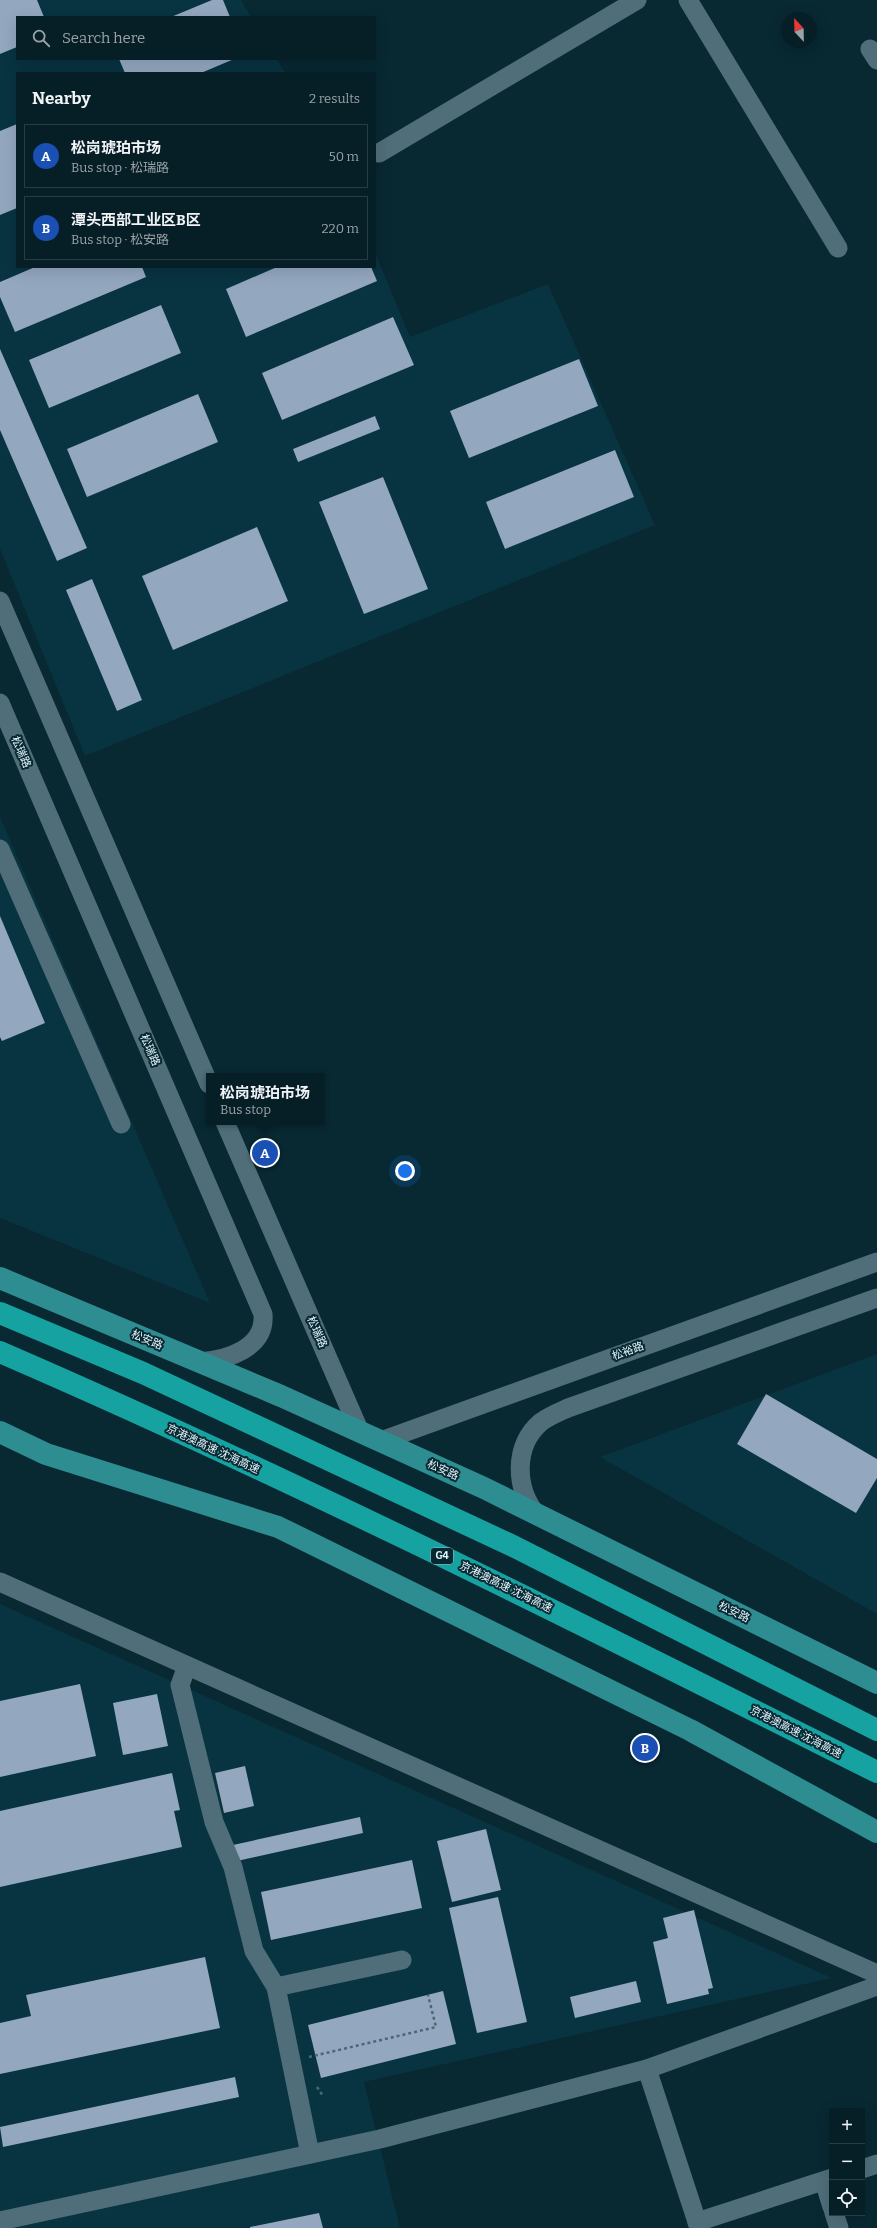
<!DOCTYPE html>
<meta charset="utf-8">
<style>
:root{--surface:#061e26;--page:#142b32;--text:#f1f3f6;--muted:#98a2a7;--line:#273c43;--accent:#1a73e8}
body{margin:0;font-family:Bitter,"Noto Sans SC",serif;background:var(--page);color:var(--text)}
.controls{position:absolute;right:12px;bottom:12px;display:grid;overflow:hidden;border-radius:0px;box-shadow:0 4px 16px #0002}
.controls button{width:36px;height:36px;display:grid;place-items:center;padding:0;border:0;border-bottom:1px solid var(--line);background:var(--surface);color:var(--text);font:20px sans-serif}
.compass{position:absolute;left:781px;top:12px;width:36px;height:36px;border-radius:50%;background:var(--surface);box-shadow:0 4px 16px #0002;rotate:338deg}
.you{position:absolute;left:405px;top:1171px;width:14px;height:14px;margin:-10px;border:3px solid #fff;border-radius:50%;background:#1a73e8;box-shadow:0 0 0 6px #1a73e833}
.badge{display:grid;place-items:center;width:26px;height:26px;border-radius:50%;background:var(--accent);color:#fff;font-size:13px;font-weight:700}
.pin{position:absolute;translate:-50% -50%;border:2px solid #fff;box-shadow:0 1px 4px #0006}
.popup{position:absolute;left:206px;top:1073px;width:118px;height:52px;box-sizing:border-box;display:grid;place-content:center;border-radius:0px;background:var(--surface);filter:drop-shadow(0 1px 3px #0005);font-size:13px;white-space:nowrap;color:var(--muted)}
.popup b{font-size:15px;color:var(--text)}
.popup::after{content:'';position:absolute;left:50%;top:100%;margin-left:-8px;border:8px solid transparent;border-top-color:var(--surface)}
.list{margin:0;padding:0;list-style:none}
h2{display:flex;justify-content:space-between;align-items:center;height:52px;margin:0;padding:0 16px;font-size:17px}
h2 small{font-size:13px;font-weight:400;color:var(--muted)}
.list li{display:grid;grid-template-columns:26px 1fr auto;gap:12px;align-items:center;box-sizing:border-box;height:64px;margin:0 8px 8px;padding:0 8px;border:1px solid var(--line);border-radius:0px}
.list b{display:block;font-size:15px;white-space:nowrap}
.list p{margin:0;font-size:13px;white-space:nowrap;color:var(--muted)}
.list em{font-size:13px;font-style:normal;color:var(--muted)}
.icon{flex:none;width:22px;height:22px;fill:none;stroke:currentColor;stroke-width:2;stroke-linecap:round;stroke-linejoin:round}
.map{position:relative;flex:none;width:877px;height:2228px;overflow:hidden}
.search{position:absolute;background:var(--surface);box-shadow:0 4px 16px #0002;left:16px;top:16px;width:360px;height:44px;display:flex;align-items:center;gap:10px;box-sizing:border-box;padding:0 14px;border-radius:0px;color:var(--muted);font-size:15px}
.panel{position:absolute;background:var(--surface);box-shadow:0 4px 16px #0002;left:16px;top:72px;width:360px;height:196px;border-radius:0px}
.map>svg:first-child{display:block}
</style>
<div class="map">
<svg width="877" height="2228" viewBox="0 0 877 2228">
<rect width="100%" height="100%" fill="#082832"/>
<g fill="#083340">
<polygon points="0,0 241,0 251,17 17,17 17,59 277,59 285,73 17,73 17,267 375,267 375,252 410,337 548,284 655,525 85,756 0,549"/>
<polygon points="0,817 210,1303 0,1218"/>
<polygon points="877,1354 877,1614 600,1457"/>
<polygon points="0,1604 832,1978 364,2082 400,2228 0,2228"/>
</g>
<g fill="#93a7bf">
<polygon points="0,0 37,0 44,17 17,17 17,47 0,54"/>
<polygon points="212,0 223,0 230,17 171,17"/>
<polygon points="119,59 234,59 201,73 125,73"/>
<polygon points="17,124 17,208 0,215 0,131"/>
<polygon points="35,267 142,267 146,277 15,332 0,297 0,282"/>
<polygon points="277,267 371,267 377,281 246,337 226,289"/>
<polygon points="161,305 181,353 49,408 29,360"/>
<polygon points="393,317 414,365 282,420 262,373"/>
<polygon points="0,349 87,548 57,561 0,430"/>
<polygon points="579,359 598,406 469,458 450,411"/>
<polygon points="198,394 218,442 87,497 67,449"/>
<polygon points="375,416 380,429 298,462 293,449"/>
<polygon points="615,450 634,497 505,549 486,502"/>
<polygon points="383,477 428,589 364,614 319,502"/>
<polygon points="257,527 288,601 173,650 142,576"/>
<polygon points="92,579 142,700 117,711 66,590"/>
<polygon points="0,916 45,1023 2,1041 0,1037"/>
<polygon points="766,1394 877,1459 877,1478 856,1513 737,1444"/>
<polygon points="80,1684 96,1756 0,1777 0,1701"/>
<polygon points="157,1694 168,1746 123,1755 113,1703"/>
<polygon points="245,1766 254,1806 224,1813 215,1773"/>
<polygon points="172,1773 180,1810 174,1811 182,1847 0,1887 0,1811"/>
<polygon points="360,1817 363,1833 237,1861 233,1845"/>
<polygon points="486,1829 501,1890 452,1902 437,1841"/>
<polygon points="412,1860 422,1908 271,1940 261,1892"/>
<polygon points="498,1897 527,2022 477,2033 449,1908"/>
<polygon points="694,1910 713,1988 708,1989 709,1994 667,2004 653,1942 668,1938 663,1918"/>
<polygon points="205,1957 220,2028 0,2074 0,2023 31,2016 26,1995"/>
<polygon points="636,1981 641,2002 575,2018 570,1997"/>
<polygon points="443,1991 456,2044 321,2078 308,2025"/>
<polygon points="235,2077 239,2097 3,2147 0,2127"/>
<polygon points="319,2213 323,2228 250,2228 250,2227"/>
</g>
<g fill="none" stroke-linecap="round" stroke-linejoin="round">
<g stroke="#4c6871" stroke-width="2.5" stroke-dasharray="3 3" stroke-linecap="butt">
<polyline points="309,2057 436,2027 428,1995"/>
<polyline points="317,2087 323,2096"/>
</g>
<g stroke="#4f6e7a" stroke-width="19">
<polyline points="688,0 838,248"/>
<polyline points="870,49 877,60"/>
<polyline points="379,153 637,0"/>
<polyline points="0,601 209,1084"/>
<path d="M0,703L263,1314C266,1348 228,1360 199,1362"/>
<polyline points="0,849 121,1124"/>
<polyline points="225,1122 360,1432"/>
<polyline points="381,1441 877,1262"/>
<path d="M537,1515C515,1489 513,1446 541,1422C549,1416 559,1412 568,1408L877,1298"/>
<polyline points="0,1582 877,1974"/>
<polyline points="187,1666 180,1685 214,1822 233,1867 254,1951 276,1987"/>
<polyline points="647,2069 699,2228"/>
<polyline points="310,2154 276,1987 402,1960"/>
<polyline points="862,2169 877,2164"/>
<polyline points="824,2181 832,2207"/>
<polyline points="834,2213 839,2228"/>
<polyline points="0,2221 380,2139 647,2069 877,1986"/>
<polyline points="697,2222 832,2178"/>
</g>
<g stroke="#2d8d91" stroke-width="22">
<polyline points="0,1278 281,1396 484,1488 877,1683"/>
<polyline points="0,1432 46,1454 278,1527 690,1730 877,1832"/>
</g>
<g stroke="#16a2a1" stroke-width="22">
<polyline points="0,1313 143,1373 515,1547 877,1730"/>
<path d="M0,1352C298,1481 587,1627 877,1772"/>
</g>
</g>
<g text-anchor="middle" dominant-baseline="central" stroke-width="4" stroke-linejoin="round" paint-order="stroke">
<rect fill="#082832" stroke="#a3b8c0" stroke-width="1" x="431" y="1548" width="22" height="16" rx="3"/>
<g font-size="10" font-weight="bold" fill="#e5f6fd">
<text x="442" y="1556">G4</text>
</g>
<g font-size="11" fill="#e5f6fd" stroke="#082832">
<text transform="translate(21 752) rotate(67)">松瑞路</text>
<text transform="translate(150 1050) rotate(67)">松瑞路</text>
<text transform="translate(317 1332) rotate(66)">松瑞路</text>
<text transform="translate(147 1340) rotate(23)">松安路</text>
<text transform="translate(628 1351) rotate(-20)">松裕路</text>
<text transform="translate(213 1449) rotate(25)">京港澳高速 沈海高速</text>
<text transform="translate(443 1470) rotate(24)">松安路</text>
<text transform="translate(506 1587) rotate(26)">京港澳高速 沈海高速</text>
<text transform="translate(734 1612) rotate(26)">松安路</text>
<text transform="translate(796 1732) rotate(27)">京港澳高速 沈海高速</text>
</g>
</g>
</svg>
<div class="controls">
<button>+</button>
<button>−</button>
<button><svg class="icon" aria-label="locate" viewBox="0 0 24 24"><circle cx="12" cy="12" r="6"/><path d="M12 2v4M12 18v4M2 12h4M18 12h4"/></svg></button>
</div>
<svg class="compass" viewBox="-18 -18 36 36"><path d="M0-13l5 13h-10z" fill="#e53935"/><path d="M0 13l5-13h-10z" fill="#98a2a7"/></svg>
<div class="you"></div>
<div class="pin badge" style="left:265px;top:1153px;background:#1a4fb4">A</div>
<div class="popup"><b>松岗琥珀市场</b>Bus stop</div>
<div class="pin badge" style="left:645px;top:1748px;background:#1a4fb4">B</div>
<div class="search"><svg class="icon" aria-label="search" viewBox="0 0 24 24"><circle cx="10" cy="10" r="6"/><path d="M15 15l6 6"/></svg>Search here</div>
<section class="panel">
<h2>Nearby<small>2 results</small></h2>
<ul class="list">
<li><span class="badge" style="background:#1a4fb4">A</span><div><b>松岗琥珀市场</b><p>Bus stop · 松瑞路</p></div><em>50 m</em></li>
<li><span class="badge" style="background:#1a4fb4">B</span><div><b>潭头西部工业区B区</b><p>Bus stop · 松安路</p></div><em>220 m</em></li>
</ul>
</section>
</div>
